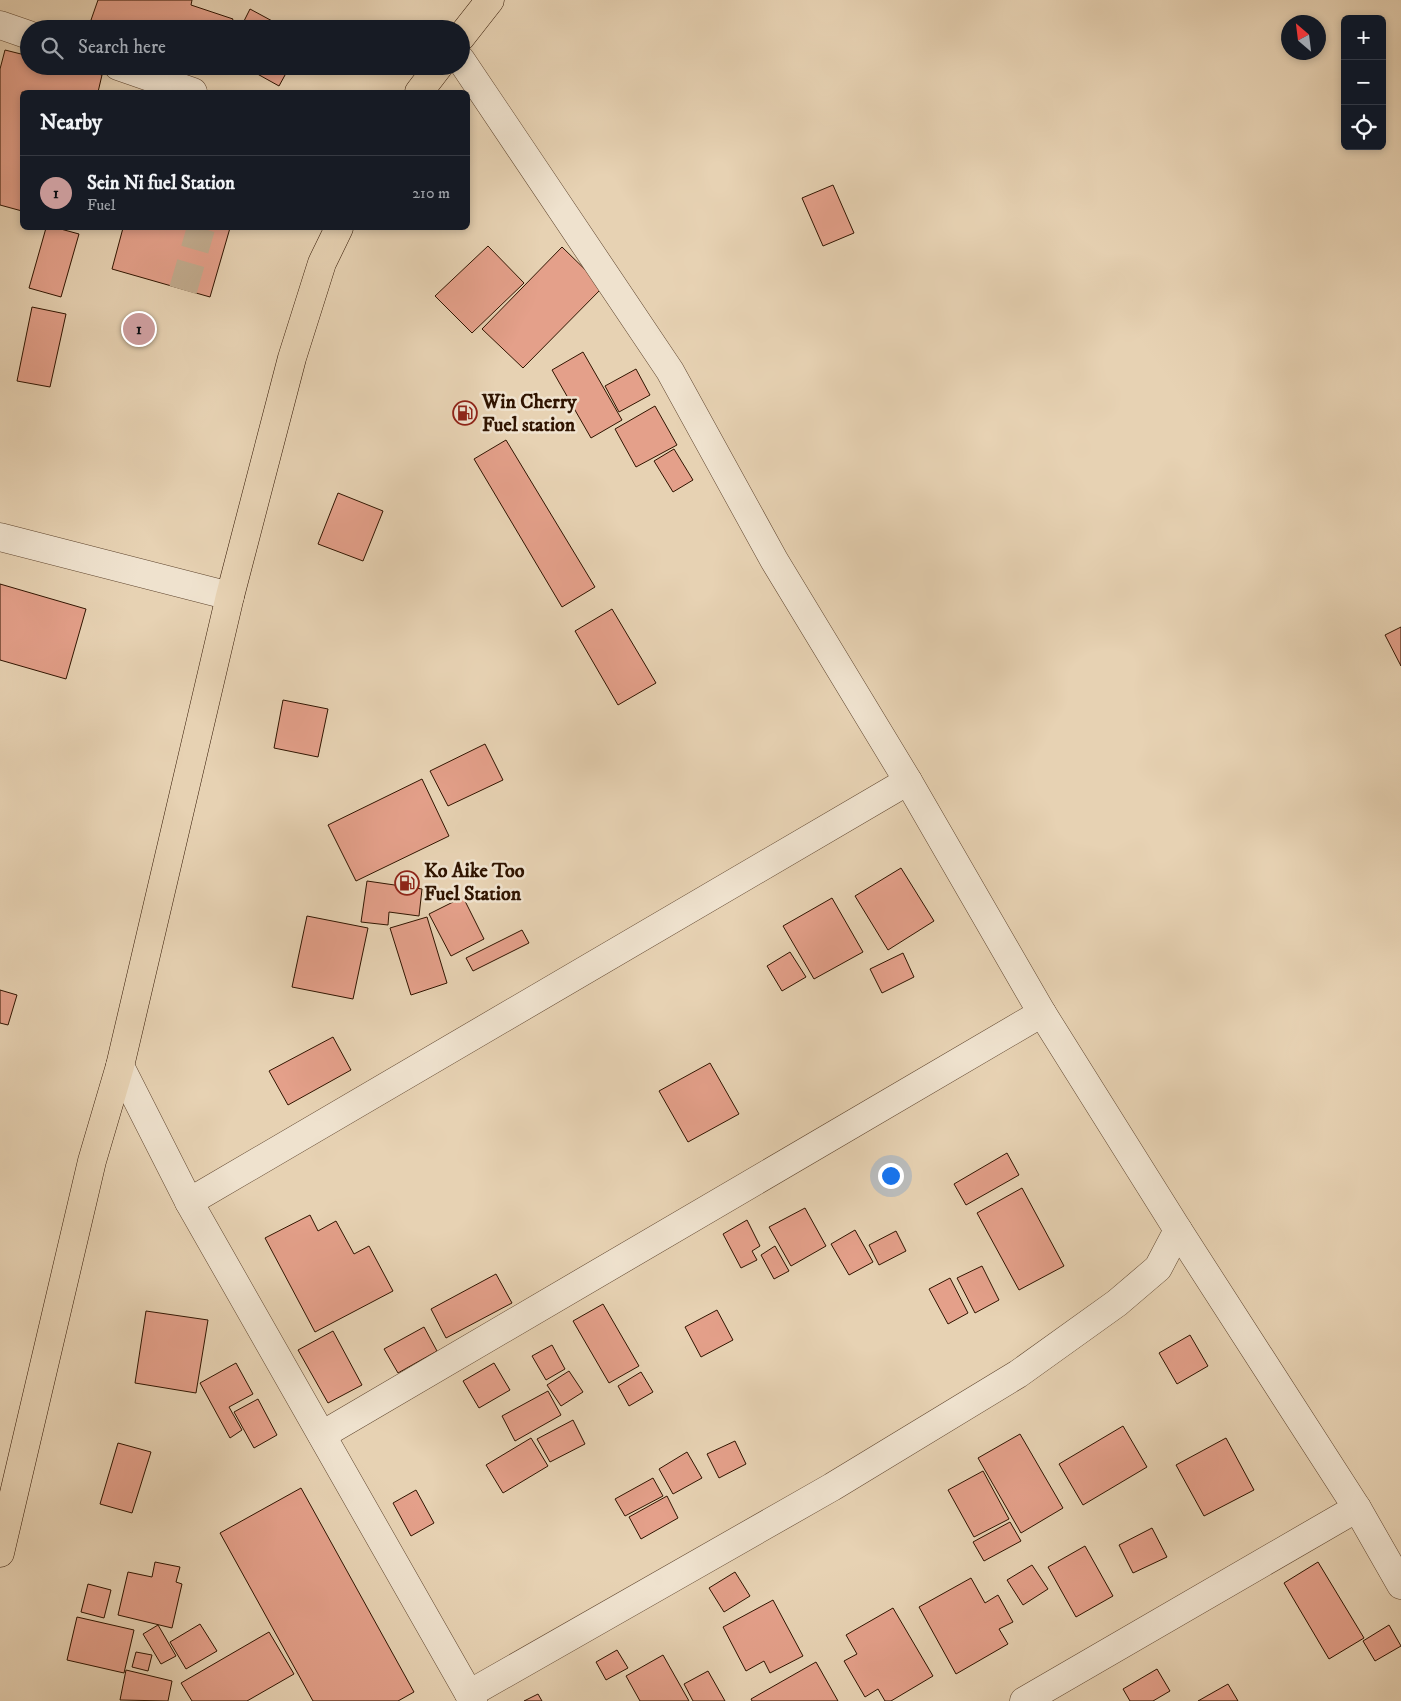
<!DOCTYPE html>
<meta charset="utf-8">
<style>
:root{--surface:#171b24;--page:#242831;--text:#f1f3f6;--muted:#9ea1a6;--line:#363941;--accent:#c59692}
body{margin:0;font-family:"IM FELL DW Pica",serif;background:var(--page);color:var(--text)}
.controls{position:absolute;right:15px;top:15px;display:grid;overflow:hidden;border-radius:8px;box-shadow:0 2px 8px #0003}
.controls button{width:45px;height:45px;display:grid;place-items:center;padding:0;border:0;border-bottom:1px solid var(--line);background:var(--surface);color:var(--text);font:25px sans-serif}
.compass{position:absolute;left:1281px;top:15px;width:45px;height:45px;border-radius:50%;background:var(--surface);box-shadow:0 2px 8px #0003;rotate:332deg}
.you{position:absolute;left:890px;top:1175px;width:18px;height:18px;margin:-12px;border:4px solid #fff;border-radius:50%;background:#1a73e8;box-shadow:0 0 0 8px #1a73e833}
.badge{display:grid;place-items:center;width:32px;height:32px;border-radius:50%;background:var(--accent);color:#111;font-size:16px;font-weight:700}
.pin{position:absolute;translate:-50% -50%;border:2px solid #fff;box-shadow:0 1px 5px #0006}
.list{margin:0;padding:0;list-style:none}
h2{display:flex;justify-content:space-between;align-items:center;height:65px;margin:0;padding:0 20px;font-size:21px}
h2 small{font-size:16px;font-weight:400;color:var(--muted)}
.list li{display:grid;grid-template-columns:32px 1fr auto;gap:15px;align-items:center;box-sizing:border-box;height:75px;padding:0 20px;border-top:1px solid var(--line)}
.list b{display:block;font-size:19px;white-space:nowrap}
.list p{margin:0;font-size:16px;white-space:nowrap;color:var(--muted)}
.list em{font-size:16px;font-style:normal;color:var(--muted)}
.icon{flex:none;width:28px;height:28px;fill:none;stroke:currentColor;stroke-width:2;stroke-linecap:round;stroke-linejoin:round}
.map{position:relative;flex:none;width:1401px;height:1701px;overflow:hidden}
.search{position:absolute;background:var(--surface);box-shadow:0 2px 8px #0003;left:20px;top:20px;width:450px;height:55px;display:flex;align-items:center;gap:12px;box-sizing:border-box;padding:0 18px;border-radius:28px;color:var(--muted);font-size:19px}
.panel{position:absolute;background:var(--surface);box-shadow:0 2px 8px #0003;left:20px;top:90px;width:450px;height:140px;border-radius:8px}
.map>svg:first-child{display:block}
</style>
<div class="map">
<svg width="1401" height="1701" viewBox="0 0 1401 1701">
<rect width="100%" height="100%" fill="#e7d2b3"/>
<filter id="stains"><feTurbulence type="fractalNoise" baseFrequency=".004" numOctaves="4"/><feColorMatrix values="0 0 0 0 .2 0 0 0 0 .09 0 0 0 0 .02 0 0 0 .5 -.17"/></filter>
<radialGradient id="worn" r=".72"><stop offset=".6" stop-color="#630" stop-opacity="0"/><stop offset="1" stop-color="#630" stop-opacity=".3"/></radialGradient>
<g fill="#e4a08a" stroke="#301400">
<polygon points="98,0 192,0 191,5 233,19 229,29 116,29 91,20"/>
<polygon points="250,9 287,29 240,29"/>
<polygon points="5,50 29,56 29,66 68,66 102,75 98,92 22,92 22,211 0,205 0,69"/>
<polygon points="243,66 290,66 279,86"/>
<polygon points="833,185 854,233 823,246 802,198"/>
<polygon points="46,228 57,228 79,234 61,297 29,288"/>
<polygon points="123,228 230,228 210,297 112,269"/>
<polygon points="488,246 524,283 472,333 435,296"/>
<polygon points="562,247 603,287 523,368 482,329"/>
<polygon points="32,307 66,314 50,387 17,381"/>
<polygon points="583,352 622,420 591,438 552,370"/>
<polygon points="636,369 650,395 619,412 605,386"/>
<polygon points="655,406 677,445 636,467 615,429"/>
<polygon points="506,440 595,587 562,607 474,459"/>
<polygon points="674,449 693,480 673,492 654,461"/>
<polygon points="338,493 383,511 363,561 318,544"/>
<polygon points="0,584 86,609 66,679 0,660"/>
<polygon points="612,609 656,683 618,705 575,631"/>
<polygon points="1401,627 1401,666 1385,635"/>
<polygon points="283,700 328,709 318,757 274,748"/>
<polygon points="485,744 503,780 448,806 430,771"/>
<polygon points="422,779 449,836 356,881 328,825"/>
<polygon points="901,868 934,921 888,950 855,896"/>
<polygon points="367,881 422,889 419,916 389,912 388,925 361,922"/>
<polygon points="463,897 484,939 451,956 429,914"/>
<polygon points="832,898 863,952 814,979 783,926"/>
<polygon points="307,916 368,928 353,999 292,987"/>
<polygon points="427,917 447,983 411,995 390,928"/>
<polygon points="522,930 529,943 473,971 466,958"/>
<polygon points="790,952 806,977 782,991 767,966"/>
<polygon points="903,953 914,977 882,993 870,969"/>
<polygon points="0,990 17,995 8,1025 0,1023"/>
<polygon points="333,1037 351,1070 288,1105 269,1071"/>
<polygon points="710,1063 739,1114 688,1142 659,1091"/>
<polygon points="1007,1153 1019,1175 966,1205 954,1184"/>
<polygon points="1022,1188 1064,1266 1019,1290 977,1213"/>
<polygon points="805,1208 826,1246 791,1266 769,1227"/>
<polygon points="310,1215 318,1231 336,1221 354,1254 369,1246 393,1291 315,1332 265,1238"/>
<polygon points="747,1220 760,1246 752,1251 757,1260 741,1268 723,1234"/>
<polygon points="855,1230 873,1262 849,1275 831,1244"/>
<polygon points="896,1231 906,1251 879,1265 869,1245"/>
<polygon points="775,1246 789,1271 774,1279 761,1255"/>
<polygon points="982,1266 999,1300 975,1313 957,1278"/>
<polygon points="496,1274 512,1303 446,1338 431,1309"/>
<polygon points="950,1278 968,1313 948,1324 929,1289"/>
<polygon points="603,1304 639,1366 609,1383 573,1321"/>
<polygon points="717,1310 733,1340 701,1357 685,1327"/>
<polygon points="146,1311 208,1320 196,1393 135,1383"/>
<polygon points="424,1327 437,1351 398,1373 384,1349"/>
<polygon points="333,1331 362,1385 328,1403 298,1350"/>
<polygon points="1190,1335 1208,1366 1177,1384 1159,1353"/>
<polygon points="552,1345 565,1369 546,1380 532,1356"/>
<polygon points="236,1363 253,1394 229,1407 242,1430 230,1438 200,1383"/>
<polygon points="494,1363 510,1390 479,1408 463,1381"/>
<polygon points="569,1371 583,1392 561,1406 547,1385"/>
<polygon points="641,1372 653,1392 629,1406 618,1386"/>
<polygon points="548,1391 561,1415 515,1441 502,1416"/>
<polygon points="258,1399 277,1435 254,1448 234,1412"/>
<polygon points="573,1420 585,1444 550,1462 537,1439"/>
<polygon points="1123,1426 1147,1467 1083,1505 1059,1464"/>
<polygon points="1020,1434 1063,1508 1021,1533 978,1458"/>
<polygon points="531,1438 548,1466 503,1493 486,1465"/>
<polygon points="1226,1438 1254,1490 1204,1516 1176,1465"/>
<polygon points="735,1441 746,1464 719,1478 707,1454"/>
<polygon points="118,1443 151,1452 132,1513 100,1504"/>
<polygon points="687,1452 702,1478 673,1494 659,1469"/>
<polygon points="983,1471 1009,1519 974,1537 948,1490"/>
<polygon points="653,1478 663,1496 625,1516 615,1499"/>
<polygon points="301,1488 414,1692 398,1701 313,1701 220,1533"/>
<polygon points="416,1490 434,1523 411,1536 393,1503"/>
<polygon points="667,1496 678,1518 641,1539 629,1517"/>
<polygon points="1010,1522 1021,1541 984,1561 973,1542"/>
<polygon points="1152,1528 1167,1557 1133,1573 1119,1545"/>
<polygon points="1085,1546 1113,1596 1076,1617 1048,1567"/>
<polygon points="155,1562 180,1567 176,1582 182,1584 172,1628 118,1615 128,1572 152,1577"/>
<polygon points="1318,1562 1364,1638 1329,1659 1284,1583"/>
<polygon points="1032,1565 1048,1589 1023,1605 1007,1580"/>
<polygon points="735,1572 750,1596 724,1612 709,1588"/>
<polygon points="971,1578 985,1603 998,1595 1013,1622 999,1629 1008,1644 956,1674 919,1607"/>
<polygon points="88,1584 111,1590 104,1618 81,1612"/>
<polygon points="773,1600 803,1656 770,1673 764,1661 746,1671 723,1627"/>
<polygon points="893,1608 933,1676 891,1701 885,1701 878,1689 865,1697 844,1661 857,1654 846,1635"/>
<polygon points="77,1617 134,1630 124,1673 67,1660"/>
<polygon points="200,1624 217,1651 186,1669 170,1642"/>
<polygon points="158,1625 176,1656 161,1664 143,1634"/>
<polygon points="1389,1625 1401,1646 1375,1661 1363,1641"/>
<polygon points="269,1632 294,1674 247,1701 192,1701 181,1683"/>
<polygon points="617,1650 628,1668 606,1680 596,1662"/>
<polygon points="136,1652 152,1655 148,1671 132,1667"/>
<polygon points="663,1655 689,1701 640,1701 626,1676"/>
<polygon points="816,1662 838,1701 752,1701 751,1699"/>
<polygon points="1157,1669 1170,1691 1153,1701 1130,1701 1123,1689"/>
<polygon points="126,1670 172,1681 168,1701 120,1700"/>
<polygon points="708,1671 725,1701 693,1701 684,1684"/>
<polygon points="1228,1684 1238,1701 1198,1701"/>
<polygon points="538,1694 542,1701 524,1701"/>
</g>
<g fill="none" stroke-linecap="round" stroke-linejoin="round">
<polyline stroke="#c2ac8f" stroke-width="28" stroke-dasharray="28 14" stroke-linecap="butt" points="183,290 201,228"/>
<g stroke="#5e442d" stroke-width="29">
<g id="minor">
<polyline points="0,25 29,35"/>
<polyline points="461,60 670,371 774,560 908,781"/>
<polyline points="118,66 193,92"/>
<polyline points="0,537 230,596"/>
<polyline points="120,1066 189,1202 473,1701"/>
<polyline points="189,1202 908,781 1042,1013"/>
<polyline points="322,1435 1042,1013 1178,1230 1357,1508 1024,1701"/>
<polyline points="1357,1508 1401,1585"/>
<polyline points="469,1694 832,1487 1018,1374 1117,1303 1158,1268 1178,1230"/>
</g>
</g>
<g stroke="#301400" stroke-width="29">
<g id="major">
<polyline points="461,37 490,0"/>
<polyline points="419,92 439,66"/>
<polyline points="0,1553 92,1161 120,1066 230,596 292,358 322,263 339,228"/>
</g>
</g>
<use href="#minor" stroke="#efe2ce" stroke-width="28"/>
<use href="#major" stroke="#e7d2b3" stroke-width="28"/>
</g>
<defs>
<g id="fuel-ring" transform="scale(1.25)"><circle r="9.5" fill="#efe2ce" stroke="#8f2418" stroke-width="1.5"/><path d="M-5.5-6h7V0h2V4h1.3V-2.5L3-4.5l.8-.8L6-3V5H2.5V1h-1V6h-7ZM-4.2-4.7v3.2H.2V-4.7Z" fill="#8f2418"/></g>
</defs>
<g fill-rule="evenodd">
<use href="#fuel-ring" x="465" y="413"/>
<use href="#fuel-ring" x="407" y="883"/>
</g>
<g text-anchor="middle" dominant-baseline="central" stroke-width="5" stroke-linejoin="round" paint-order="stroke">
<g font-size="20" font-weight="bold" fill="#301400" stroke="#efe2ce" text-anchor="start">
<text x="482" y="402">Win Cherry<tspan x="482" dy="23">Fuel station</tspan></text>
<text x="424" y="871">Ko Aike Too<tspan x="424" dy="23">Fuel Station</tspan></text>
</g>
</g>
<rect width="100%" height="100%" filter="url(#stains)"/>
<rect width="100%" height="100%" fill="url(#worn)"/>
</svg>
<div class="controls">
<button>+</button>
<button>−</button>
<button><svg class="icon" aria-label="locate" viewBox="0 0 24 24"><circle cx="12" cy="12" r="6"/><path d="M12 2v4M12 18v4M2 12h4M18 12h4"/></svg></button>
</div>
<svg class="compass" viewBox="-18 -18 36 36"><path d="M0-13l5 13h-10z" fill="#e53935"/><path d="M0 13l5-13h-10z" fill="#9ea1a6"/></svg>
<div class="you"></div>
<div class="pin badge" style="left:139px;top:329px">1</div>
<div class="search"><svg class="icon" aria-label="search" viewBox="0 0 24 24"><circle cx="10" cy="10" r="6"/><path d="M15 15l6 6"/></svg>Search here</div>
<section class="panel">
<h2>Nearby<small></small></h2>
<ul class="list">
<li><span class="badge">1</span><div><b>Sein Ni fuel Station</b><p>Fuel</p></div><em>210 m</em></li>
</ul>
</section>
</div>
